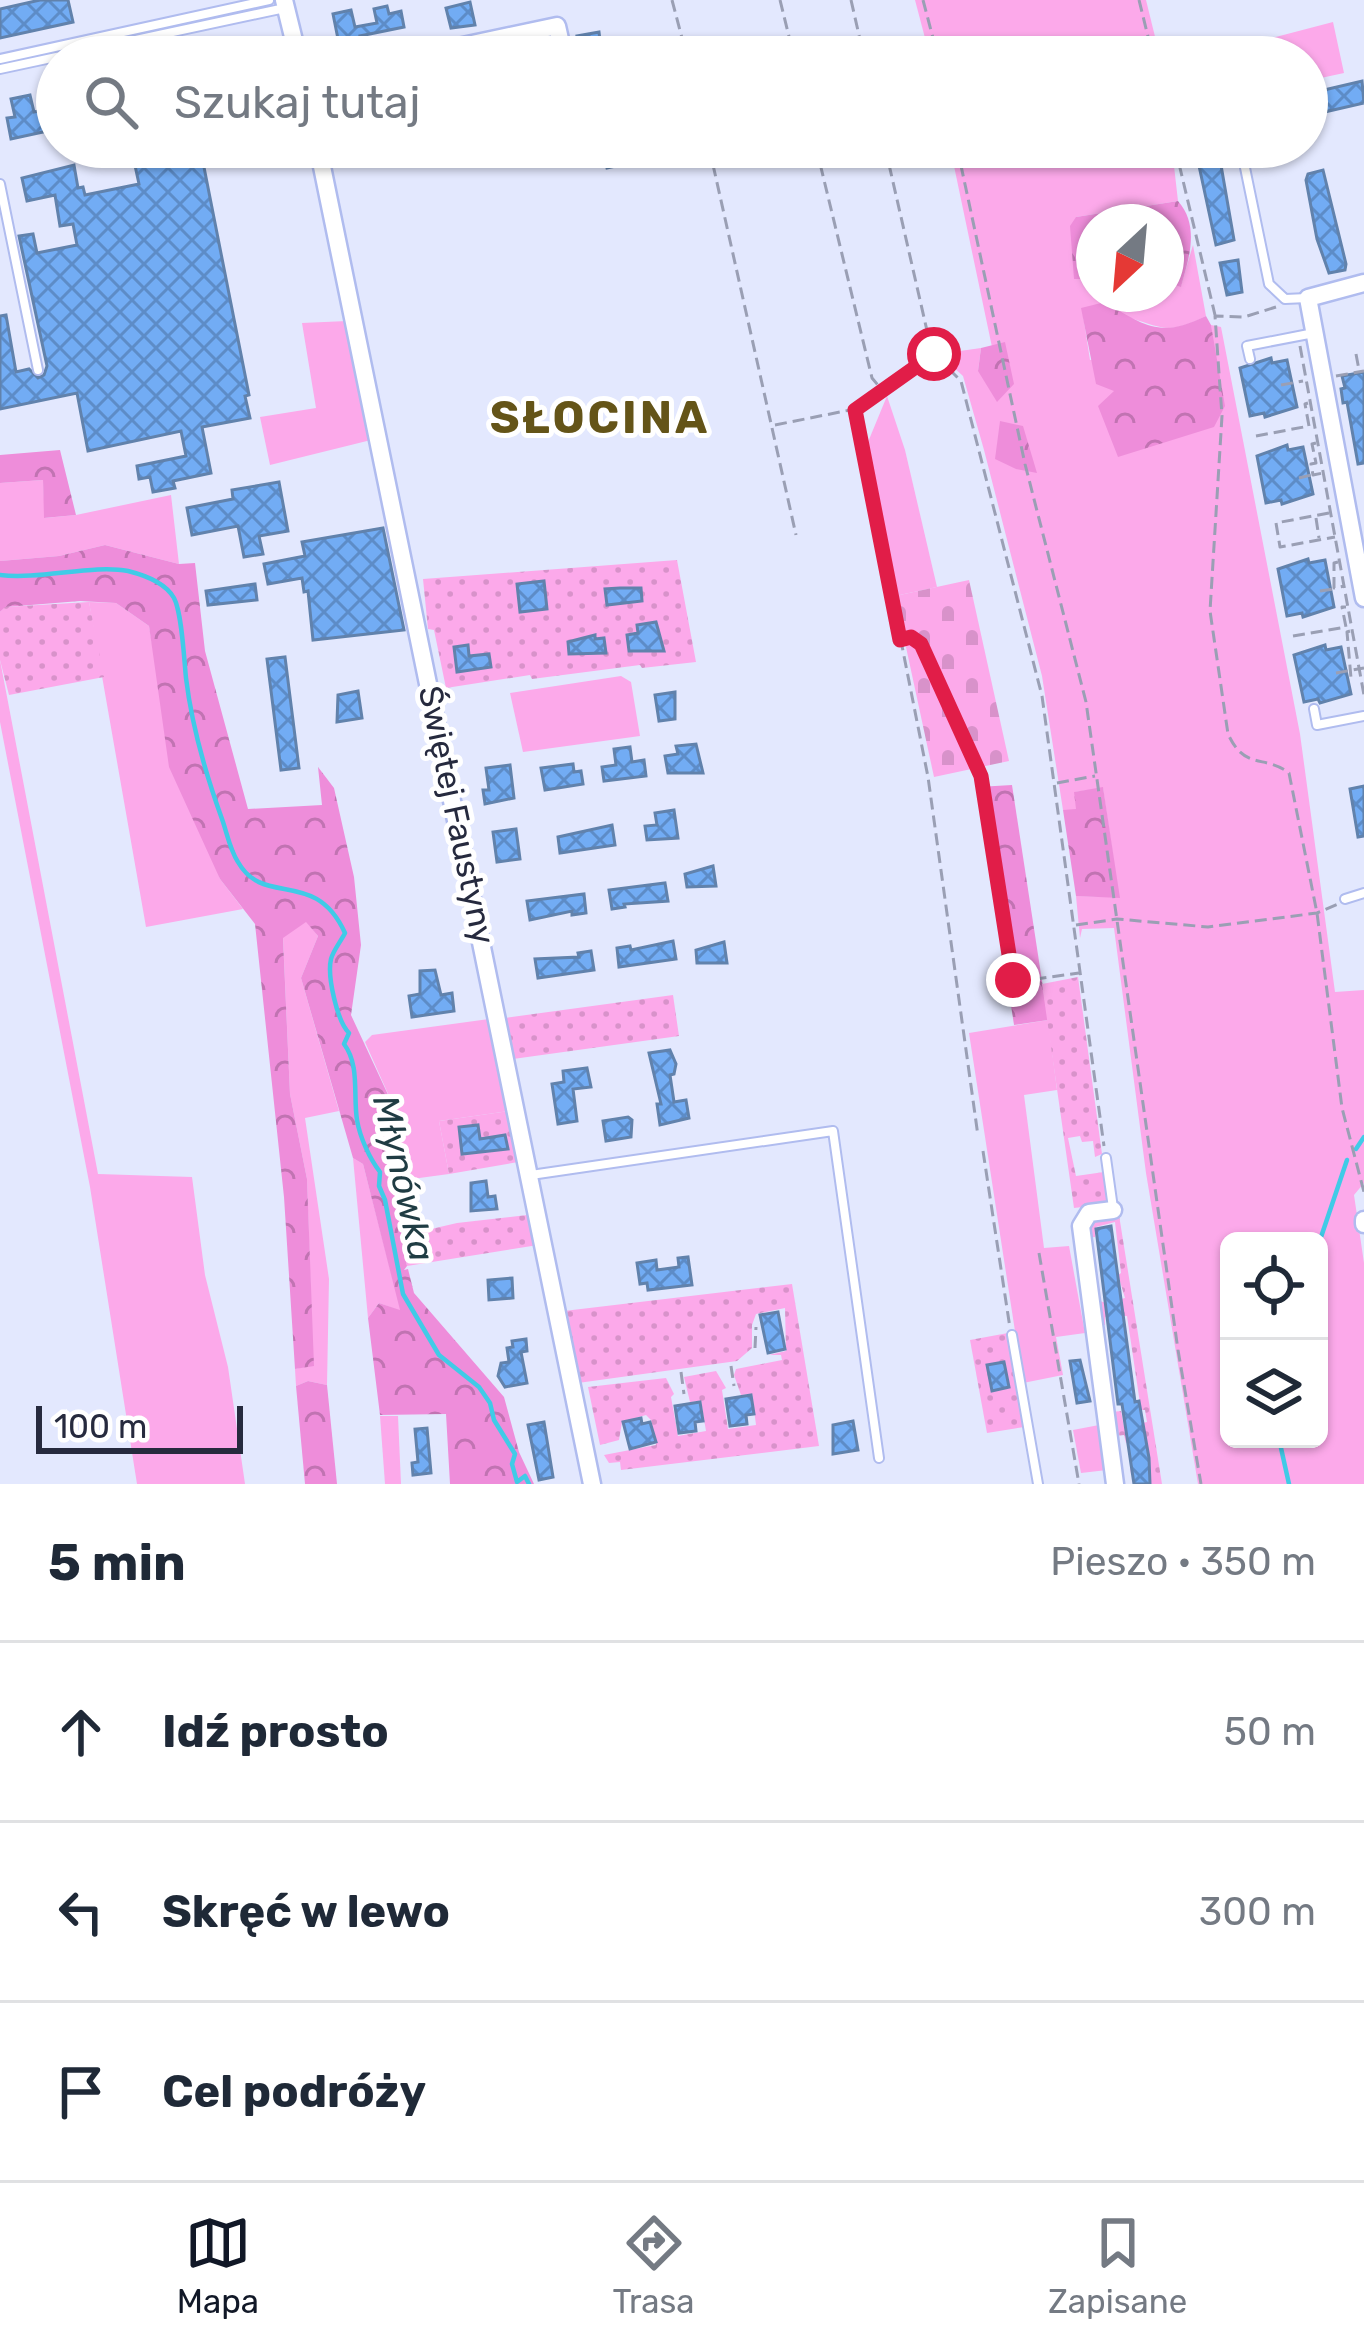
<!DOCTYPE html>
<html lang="pl">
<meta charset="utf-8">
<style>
:root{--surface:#fff;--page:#f2f2f3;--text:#1f2937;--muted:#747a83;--line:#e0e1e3;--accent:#111827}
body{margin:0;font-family:Rubik,sans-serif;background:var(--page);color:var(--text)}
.controls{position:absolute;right:36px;bottom:36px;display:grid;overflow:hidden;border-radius:18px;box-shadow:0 3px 9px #0004}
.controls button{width:108px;height:108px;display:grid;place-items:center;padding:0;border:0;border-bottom:3px solid var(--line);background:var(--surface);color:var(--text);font:60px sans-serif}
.compass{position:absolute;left:1076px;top:204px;width:108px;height:108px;border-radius:50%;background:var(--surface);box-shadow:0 3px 9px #0004;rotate:206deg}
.scale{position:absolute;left:36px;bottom:30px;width:207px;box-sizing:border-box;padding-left:12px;border:6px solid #262a3e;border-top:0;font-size:33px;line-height:42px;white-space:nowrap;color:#262a3e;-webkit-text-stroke:9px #fff;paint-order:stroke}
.stop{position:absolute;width:36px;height:36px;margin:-27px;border:9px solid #e11d48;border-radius:50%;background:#fff}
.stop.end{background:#e11d48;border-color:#fff;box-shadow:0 3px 12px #0008}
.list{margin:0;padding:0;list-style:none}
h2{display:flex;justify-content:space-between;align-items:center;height:156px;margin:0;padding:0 48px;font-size:51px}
h2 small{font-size:39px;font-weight:400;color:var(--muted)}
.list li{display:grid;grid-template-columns:78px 1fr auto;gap:36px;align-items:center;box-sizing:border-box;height:180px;padding:0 48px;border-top:3px solid var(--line)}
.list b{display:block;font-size:45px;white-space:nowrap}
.list em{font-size:39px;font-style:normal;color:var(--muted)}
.icon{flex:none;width:66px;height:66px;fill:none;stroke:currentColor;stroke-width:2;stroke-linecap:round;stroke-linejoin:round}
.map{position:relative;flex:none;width:1364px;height:1484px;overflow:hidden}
.search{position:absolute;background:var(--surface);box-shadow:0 3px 9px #0004;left:36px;right:36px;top:36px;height:132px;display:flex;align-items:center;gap:30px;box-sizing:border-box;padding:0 42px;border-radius:66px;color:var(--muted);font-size:45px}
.sheet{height:696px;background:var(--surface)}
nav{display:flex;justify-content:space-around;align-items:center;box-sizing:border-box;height:168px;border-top:3px solid var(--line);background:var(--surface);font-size:33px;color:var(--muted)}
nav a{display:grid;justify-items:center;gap:6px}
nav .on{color:var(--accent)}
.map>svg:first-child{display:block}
</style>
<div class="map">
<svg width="1364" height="1484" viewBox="0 0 1364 1484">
<defs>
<pattern id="forest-crowns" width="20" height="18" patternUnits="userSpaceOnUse" patternTransform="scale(3)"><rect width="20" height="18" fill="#ee8dda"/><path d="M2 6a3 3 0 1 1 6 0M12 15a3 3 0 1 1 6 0" fill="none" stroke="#c173b2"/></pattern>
<pattern id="cemetery-stones" width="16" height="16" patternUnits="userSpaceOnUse" patternTransform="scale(3)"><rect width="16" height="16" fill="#fca9ea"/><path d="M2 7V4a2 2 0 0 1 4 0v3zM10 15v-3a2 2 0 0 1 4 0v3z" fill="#d892ca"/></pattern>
<pattern id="garden-dots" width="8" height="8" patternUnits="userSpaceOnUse" patternTransform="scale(3)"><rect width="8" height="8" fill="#fca9ea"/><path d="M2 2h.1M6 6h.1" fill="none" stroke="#d892ca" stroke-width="1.8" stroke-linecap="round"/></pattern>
<pattern id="building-cross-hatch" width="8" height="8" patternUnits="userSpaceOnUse" patternTransform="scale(3)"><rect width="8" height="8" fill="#72acf4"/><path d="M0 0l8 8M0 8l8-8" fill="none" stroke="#5d8cc7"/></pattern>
</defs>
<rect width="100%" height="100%" fill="#e3e8fe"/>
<g fill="#fca9ea" fill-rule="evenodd">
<polygon points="915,0 1146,0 1160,57 930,57"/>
<polygon points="1333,22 1344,73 1307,81 1307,57 1200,57"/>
<path d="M950,147H1182L1185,163L1174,166L1178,201L1076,217L1075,278L1094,279V294H1166V282L1181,286L1193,245L1206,316C1171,333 1166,330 1131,318C1115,313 1098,312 1082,309L1090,360L1212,343L1211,325L1221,327L1300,734L1335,992L1364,990V1183L1354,1195L1364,1263V1484H1198L1146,1173L1114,928L1082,929L1080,938L1076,896L1119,897L1103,788L1075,792L1077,810H1063L1042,676L984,450L963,376L939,354L981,348L978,371L1004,343L992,347ZM1229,1241H1319V1439H1229Z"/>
<polygon points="347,321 371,440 270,465 260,417 316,408 302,323"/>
<polygon points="887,396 905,450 937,587 895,596 868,442"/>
<polygon points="43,480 45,518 76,515 171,495 179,564 105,545 59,556 0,561 0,483"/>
<polygon points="89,602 116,603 149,626 159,684 220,879 243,909 146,927"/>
<polygon points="0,660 98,1174 192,1177 205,1275 228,1367 245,1484 137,1484 90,1187 0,722"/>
<polygon points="621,676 631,682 640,736 523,752 510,693"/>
<polygon points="306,921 318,936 301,978 339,1111 305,1118 329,1279 327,1385 308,1381 296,1386 295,1369 313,1365 307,1179 290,1094 283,937"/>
<polygon points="489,1019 509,1111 439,1121 449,1174 397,1181 391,1143 397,1114 365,1042 372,1035"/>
<polygon points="1048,1020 1057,1090 1024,1095 1044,1248 1069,1246 1085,1333 1056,1337 1063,1375 1023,1383 969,1033"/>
<polygon points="353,1158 363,1164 401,1311 379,1303 368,1318"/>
<polygon points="380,1416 398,1416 401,1484 385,1484"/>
<polygon points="1099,1425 1107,1470 1081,1473 1073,1430"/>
</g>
<g fill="url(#forest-crowns)">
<path d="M1178,201C1200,226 1189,258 1181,287L1166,282V222H1094V279H1074L1070,226L1076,217Z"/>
<path d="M1105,302C1146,327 1161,338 1206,316L1211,325L1225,406L1214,427L1118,457L1098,406L1114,391L1096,384L1081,308Z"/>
<polygon points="1005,342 1014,384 997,402 978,371 981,348"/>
<polygon points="1000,421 1023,426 1037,473 1016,469 995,459"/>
<polygon points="60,450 76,515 44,518 43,480 0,483 0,455"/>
<polygon points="105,545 179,564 195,563 205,651 248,809 322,805 318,767 334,788 354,877 361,945 351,1015 397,1114 391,1144 407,1266 404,1270 408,1269 414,1293 504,1397 519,1452 534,1484 450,1484 446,1414 380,1415 368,1318 379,1303 400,1310 363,1164 353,1158 301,978 318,936 306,922 283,938 290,1094 307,1179 314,1366 295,1369 284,1197 255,924 220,879 169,767 149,626 116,603 80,601 6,607 0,612 0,561 59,556"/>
<polygon points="1012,785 1048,1020 1014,1025 978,787"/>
<polygon points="1103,787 1120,898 1076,896 1063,810 1076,809 1074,792"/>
<polygon points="308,1381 327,1385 337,1484 305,1484 296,1386"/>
</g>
<polygon fill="url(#cemetery-stones)" points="969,580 1009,761 934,777 895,596"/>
<g fill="url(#garden-dots)">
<polygon points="677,560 696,662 642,668 640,665 532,679 530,675 446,688 434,630 428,629 423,579"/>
<polygon points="89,602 104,677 9,695 0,660 0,612 5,607"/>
<polygon points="1078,977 1102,1154 1095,1157 1093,1141 1082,1142 1080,1136 1068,1138 1076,1176 1104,1172 1108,1204 1074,1208 1042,984"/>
<polygon points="673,995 679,1036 513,1059 505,1018"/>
<polygon points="509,1111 518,1162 449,1174 439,1121"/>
<polygon points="527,1215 532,1215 538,1245 407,1266 401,1236 457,1223"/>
<polygon points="1119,1215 1162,1484 1150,1484 1147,1471 1131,1474 1130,1466 1147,1463 1143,1440 1126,1443 1124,1435 1116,1436 1112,1412 1121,1411 1124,1427 1147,1422 1145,1410 1141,1410 1127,1316 1105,1317 1105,1325 1099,1326 1097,1300 1106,1303 1125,1298 1118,1275 1121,1273 1115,1222 1096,1227 1095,1237 1086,1238 1085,1231 1093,1219"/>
<polygon points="792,1284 819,1446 621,1470 620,1462 609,1463 604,1455 656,1445 651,1420 646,1415 622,1422 619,1440 600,1445 588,1387 666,1378 674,1394 671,1397 678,1436 706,1431 701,1401 690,1402 684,1377 716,1371 726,1388 722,1390 728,1429 756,1425 752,1394 741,1395 734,1375 736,1369 782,1360 781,1355 769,1355 786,1351 785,1308 756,1314 752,1325 752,1348 737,1361 578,1383 564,1311"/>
<polygon points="1008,1333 1024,1427 987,1433 970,1340"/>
</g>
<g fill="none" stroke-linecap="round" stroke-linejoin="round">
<g stroke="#40cbe7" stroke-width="4.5">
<path d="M0,575C40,580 93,564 128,571C144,575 165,582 174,598C182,613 184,659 186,678C192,728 205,772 222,819C227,833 230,850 238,862C264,908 315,867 345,933C341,941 333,951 331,959C327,976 337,1021 349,1033L344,1044C360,1065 353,1095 357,1120C360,1138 370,1159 380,1172L379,1186L385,1200L403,1294L439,1355L479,1387L490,1403L494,1420L515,1454L512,1464L517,1482L525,1476L529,1484"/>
<polyline points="1356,1149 1364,1137"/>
<polyline points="1319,1243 1347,1160"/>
<polyline points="1279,1439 1289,1484"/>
</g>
</g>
<g fill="url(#building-cross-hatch)" stroke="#6182ac" stroke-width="3">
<polygon points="68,0 73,22 0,38 0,9 40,0"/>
<polygon points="470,2 475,25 451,28 446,8"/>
<polygon points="387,6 389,14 401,11 404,27 360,36 362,43 349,45 351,54 330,57 328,47 339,44 333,14 351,10 355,27 377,23 374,9"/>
<polygon points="599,32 602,57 582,57 577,36"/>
<polygon points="1362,81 1364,103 1307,116 1307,94"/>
<polygon points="30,95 34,112 48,109 52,130 11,139 7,118 15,117 11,99"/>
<polygon points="131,147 200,147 249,395 245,396 250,418 202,427 211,473 173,481 175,488 153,492 150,477 139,479 137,466 186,456 181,431 88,451 77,393 0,409 0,316 6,315 16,372 29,369 38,378 44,375 47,366 19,236 33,234 37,253 77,245 73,224 60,226 55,195 27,201 22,178 74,165 78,188 83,187 85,195 139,184"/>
<polygon points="610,147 631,147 634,162 607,168 604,155 611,153"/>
<polygon points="1195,147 1218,148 1234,240 1216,245"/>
<polygon points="1323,170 1346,264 1345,270 1329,273 1317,239 1306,180 1308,174"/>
<polygon points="1238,260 1242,292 1227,295 1220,263"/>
<polygon points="1271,358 1272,363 1287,360 1297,407 1265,417 1264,413 1250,416 1240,368"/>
<polygon points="1364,372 1364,463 1358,464 1347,402 1343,403 1341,389 1345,388 1342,376"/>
<polygon points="1287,445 1288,450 1303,447 1313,494 1282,504 1281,500 1266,503 1257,456"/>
<polygon points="279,482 288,531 259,536 263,554 244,557 238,526 192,535 187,508 233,499 232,490"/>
<polygon points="383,528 404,630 313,640 308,591 304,592 302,578 268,584 264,564 305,556 302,542"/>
<polygon points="1308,559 1309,563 1325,560 1334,607 1303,617 1302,613 1287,616 1278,569"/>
<polygon points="544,581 547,609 520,612 517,584"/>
<polygon points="255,584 257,600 208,605 206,591"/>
<polygon points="620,588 641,588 642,601 607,605 605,589"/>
<polygon points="656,622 664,651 629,651 627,635 638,633 637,625"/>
<polygon points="595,635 595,639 604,638 606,653 569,654 568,642"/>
<polygon points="468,645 469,656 489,654 491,667 457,672 454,647"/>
<polygon points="1325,645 1326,650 1341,647 1351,694 1320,703 1318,699 1304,702 1294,655"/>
<polygon points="285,657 299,768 281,770 267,659"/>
<polygon points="358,691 362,718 337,722 338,695"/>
<polygon points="675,692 675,719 659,721 655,695"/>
<polygon points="696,744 703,773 668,773 665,756 678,754 676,746"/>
<polygon points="630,747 632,762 644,760 646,776 604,781 602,767 616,765 614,749"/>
<polygon points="573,764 574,772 581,771 583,784 545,790 541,768"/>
<polygon points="510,765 514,798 485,804 483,790 489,790 486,768"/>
<polygon points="1364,786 1364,836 1358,837 1350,789"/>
<polygon points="674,810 678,838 647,840 645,826 657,825 655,813"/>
<polygon points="612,825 615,845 560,853 558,837"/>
<polygon points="516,829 520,859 497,862 493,832"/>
<polygon points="713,866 716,886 687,887 685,874"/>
<polygon points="665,883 668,901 624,904 625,907 612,909 609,890"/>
<polygon points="584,894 586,913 572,915 572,911 530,920 527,901"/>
<polygon points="673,941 676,959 619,967 617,948 630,946 631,950"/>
<polygon points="724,942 727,963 697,963 696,950"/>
<polygon points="591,951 594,970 538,978 535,959 579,957 578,953"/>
<polygon points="435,970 441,995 452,993 454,1011 412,1017 409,996 420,994 420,971"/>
<polygon points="670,1050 676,1064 674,1074 670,1075 674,1102 686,1100 689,1118 660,1125 657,1104 661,1104 649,1053"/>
<polygon points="587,1068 591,1087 573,1089 577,1121 558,1124 552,1084 564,1082 563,1071"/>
<polygon points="628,1117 632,1120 631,1137 606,1141 603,1121"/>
<polygon points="478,1125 480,1139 505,1135 508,1149 462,1154 459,1127"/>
<polygon points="486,1181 488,1197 495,1196 497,1209 471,1211 471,1183"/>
<polygon points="1111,1226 1135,1402 1139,1401 1149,1458 1150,1484 1134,1484 1122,1404 1118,1404 1096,1229"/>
<polygon points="688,1257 692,1285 648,1290 647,1283 640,1284 637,1263 656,1260 657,1270 679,1267 678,1258"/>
<polygon points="512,1278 513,1298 489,1300 488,1280"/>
<polygon points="778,1312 785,1349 768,1353 760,1315"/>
<polygon points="526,1339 527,1351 521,1352 527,1383 505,1387 498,1376 501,1363 509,1362 507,1348 513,1347 512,1341"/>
<polygon points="1080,1360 1090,1401 1077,1403 1070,1361"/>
<polygon points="1004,1362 1009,1387 992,1391 987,1365"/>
<polygon points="751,1395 754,1414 746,1415 747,1424 730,1426 726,1399"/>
<polygon points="700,1402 703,1421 695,1422 696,1431 679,1433 675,1406"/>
<polygon points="641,1418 642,1424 650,1422 656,1442 630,1449 623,1422"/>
<polygon points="853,1421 858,1450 833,1454 833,1425"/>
<polygon points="544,1422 553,1477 539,1480 528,1425"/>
<polygon points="427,1428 431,1473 413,1475 412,1463 418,1462 415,1429"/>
</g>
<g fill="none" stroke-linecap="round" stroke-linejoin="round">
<g stroke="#b0bcef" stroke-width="12">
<g id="service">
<polyline points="0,59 269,0"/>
<polyline points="0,69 285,8"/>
<polyline points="1243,158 1269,284 1285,299 1307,298"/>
<polyline points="0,184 38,370"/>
<polyline points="1250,359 1247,346 1314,333"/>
<polyline points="1314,709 1317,725 1364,716"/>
<polyline points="1345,899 1364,893"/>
<polyline points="1106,1158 1113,1208"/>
<polyline points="531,1175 833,1131 879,1458"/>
<polyline points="1012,1335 1038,1484"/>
</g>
</g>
<g stroke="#b0bcef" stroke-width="21">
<g id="minor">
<polyline points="284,0 298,57"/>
<polyline points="411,57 557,26 564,57"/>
<polyline points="318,147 592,1484"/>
<polyline points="1364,283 1308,298 1364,598"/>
<polyline points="1113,1210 1089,1213 1081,1226 1115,1484"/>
<polyline points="1364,1220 1364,1224"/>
</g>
</g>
<g stroke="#9a9fb4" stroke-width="3" stroke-dasharray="12 6" stroke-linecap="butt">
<polyline points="672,0 687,57"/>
<polyline points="780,0 794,57"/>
<polyline points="851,0 864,57"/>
<polyline points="923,0 938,57"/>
<polyline points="1139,0 1153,57"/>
<polyline points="709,147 796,535"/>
<polyline points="816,147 872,378 882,390"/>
<polyline points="885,147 928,335 934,354 961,381 1042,696 1104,1146"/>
<polyline points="957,147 1025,464 1086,702 1178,1350 1201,1484"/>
<polyline points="1175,147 1215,315"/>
<path d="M1276,307L1244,317L1215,316L1222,416L1210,611L1228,734C1245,771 1264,754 1289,773L1317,913L1342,1108L1364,1192"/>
<polyline points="1300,346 1364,695"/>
<polyline points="1356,354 1359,370"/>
<polyline points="1336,376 1364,371"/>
<polyline points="1281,385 1303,381"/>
<polyline points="855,409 928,777 978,1136"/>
<polyline points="775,425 855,409 933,355"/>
<polyline points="1256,436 1309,426 1305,404 1308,403"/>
<polyline points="1316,443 1312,444 1316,463 1311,464 1313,475 1323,473"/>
<polyline points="1299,478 1311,475"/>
<polyline points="1329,513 1276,523 1280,547 1335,537"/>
<polyline points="1316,518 1319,538"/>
<polyline points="1338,562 1334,563 1334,588 1345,586"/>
<polyline points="1320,591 1333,589"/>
<polyline points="1350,631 1347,632 1351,678"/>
<polyline points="1293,636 1346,627 1342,607 1346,607"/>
<polyline points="902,640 911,637 921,644 981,776 1014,982 1079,973"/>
<polyline points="1336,673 1364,668"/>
<polyline points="1057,783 1095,776"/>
<polyline points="1076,925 1117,919 1208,927 1317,913 1338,904"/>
<polyline points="983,1151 1010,1328"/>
<polyline points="1039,1253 1079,1484"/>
<polyline points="755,1348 756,1327"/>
<polyline points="731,1366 734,1386"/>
<polyline points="681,1372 684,1394"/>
</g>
<use href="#service" stroke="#fff" stroke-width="8"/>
<use href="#minor" stroke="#fff" stroke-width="16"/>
</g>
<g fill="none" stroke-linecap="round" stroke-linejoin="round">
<polyline stroke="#e11d48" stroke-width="15" points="934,354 855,410 900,640 911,637 921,644 981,776 1013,980"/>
</g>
<g text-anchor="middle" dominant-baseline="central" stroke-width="10" stroke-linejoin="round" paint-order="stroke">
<g font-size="33" fill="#262a3e" stroke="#fff">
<text transform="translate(457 815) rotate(78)">Świętej Faustyny</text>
</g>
<g font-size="36" font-style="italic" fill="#1f3c43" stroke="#fff">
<text transform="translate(404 1178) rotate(77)">Młynówka</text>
</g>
<g font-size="45" font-weight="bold" letter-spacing="3" fill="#645418" stroke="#fff">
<text x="600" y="417">SŁOCINA</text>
</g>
</g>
</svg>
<div class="controls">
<button><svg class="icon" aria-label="locate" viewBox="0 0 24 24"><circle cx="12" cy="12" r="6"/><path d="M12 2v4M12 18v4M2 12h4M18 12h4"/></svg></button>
<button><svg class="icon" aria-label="layers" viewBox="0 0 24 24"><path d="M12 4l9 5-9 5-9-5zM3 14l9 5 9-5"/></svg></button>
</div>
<svg class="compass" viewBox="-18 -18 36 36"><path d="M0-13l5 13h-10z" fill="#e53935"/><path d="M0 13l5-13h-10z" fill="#747a83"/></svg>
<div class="scale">100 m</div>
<div class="stop" style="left:934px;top:354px"></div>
<div class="stop end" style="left:1013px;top:980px"></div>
<div class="search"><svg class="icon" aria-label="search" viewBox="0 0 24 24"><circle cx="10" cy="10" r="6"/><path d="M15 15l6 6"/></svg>Szukaj tutaj</div>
</div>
<section class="sheet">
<h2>5 min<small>Pieszo · 350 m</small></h2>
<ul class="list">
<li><svg class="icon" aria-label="ahead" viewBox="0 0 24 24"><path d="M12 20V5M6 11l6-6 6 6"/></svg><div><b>Idź prosto</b></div><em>50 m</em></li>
<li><svg class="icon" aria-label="left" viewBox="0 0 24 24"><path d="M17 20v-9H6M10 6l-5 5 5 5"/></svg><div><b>Skręć w lewo</b></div><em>300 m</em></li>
<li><svg class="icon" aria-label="arrive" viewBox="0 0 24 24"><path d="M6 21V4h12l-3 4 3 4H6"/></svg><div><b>Cel podróży</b></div></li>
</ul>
</section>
<nav>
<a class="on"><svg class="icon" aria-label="map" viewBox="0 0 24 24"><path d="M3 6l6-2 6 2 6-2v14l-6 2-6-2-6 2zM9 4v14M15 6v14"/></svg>Mapa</a>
<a><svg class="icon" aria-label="directions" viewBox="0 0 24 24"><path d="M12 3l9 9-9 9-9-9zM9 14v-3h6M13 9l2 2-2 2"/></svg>Trasa</a>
<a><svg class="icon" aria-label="saved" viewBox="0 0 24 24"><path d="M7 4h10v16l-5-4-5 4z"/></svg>Zapisane</a>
</nav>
